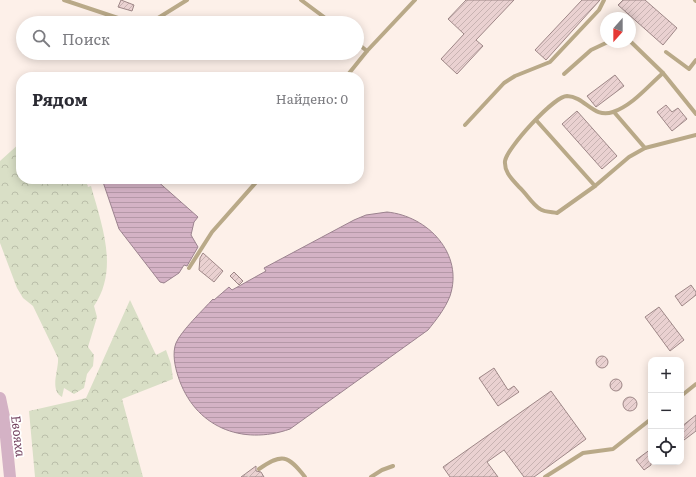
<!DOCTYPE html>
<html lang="ru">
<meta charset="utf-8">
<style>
:root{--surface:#fff;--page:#f2f2f3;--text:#2b2b33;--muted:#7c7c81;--line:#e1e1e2}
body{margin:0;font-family:Literata,serif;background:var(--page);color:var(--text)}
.controls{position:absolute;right:12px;bottom:12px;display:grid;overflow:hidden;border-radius:8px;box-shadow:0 2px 10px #0003}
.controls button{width:36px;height:36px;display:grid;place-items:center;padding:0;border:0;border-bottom:1px solid var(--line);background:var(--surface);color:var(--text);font:20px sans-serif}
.compass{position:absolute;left:600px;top:12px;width:36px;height:36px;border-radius:50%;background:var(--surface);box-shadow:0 2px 10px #0003;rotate:201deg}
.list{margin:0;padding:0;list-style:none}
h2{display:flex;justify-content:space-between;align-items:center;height:52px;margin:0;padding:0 16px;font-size:17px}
h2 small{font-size:13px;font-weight:400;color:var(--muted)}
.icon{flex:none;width:22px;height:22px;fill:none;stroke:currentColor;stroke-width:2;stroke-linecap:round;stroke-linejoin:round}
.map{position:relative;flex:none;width:696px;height:477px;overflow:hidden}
.search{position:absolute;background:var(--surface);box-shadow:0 2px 10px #0003;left:16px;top:16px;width:348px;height:44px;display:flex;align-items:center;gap:10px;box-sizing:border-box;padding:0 14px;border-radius:22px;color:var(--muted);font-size:15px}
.panel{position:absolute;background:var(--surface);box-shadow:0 2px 10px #0003;left:16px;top:72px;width:348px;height:112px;border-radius:16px}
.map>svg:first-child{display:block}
</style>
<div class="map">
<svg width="696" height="477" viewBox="0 0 696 477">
<defs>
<pattern id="forest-crowns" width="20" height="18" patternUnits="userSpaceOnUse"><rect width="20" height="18" fill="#d9dfc6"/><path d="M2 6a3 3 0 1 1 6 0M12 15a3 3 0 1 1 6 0" fill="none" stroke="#babea9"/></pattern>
<pattern id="water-rules" width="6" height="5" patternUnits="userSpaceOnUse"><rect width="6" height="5" fill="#d4b2c5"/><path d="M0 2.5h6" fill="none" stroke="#b598a8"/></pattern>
<pattern id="building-hatch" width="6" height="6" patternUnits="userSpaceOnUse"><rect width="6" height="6" fill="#ead1d1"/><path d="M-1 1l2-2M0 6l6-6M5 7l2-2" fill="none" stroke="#c8b3b2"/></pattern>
</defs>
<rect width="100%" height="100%" fill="#fdf0e9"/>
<g fill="url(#forest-crowns)">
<path d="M21,142V179H85L88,187L91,186C102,226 119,269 94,306L97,317L88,347L94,355L93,366L87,374L84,388L74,394L64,388L62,397C49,390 59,370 58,358L33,306L23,298L17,288L0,243V161Z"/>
<polygon points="130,300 156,355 166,350 171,364 173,379 122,399 143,477 35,477 29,411 86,398"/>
</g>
<g fill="url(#water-rules)" stroke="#9c838f">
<polygon points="102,179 155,179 198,217 194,222 191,235 198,247 187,266 184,265 179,273 164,283 160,282 119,229"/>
<path d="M387,212C428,216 464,254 450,296C445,309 436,320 428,330L290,429C242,446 194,427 178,376C175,367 172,353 176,343C181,331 203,310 213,299L214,300L229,287L232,290L266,271L264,268L354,220L366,215Z"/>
</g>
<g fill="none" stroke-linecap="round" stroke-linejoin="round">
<polyline stroke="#d4b2c5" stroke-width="12" points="0,398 4,417 10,477"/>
</g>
<g fill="url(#building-hatch)" stroke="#9e8787">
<polygon points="121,0 134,5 132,11 118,7"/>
<polygon points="466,0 514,0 476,40 483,46 457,74 441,59 464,34 448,19"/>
<polygon points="582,0 600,0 546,60 535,50"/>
<polygon points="623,0 645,0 677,28 663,45 618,5"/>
<polygon points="615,75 624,86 596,107 587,96"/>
<polygon points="666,105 672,112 678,108 687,119 672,131 657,112"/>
<polygon points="577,111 617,156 602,169 562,124"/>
<polygon points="203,253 223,271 214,282 199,270 200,258"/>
<polygon points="234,272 243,281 239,285 230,276"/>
<polygon points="691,285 696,292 696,295 682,306 675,296"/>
<polygon points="659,307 684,340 670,351 645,317"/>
<circle cx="602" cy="362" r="6"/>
<polygon points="494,368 508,390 514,386 519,392 498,406 479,378"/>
<circle cx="616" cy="385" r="6"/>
<polygon points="551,391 586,439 534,477 524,477 504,450 487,462 498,477 450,477 443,467"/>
<circle cx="630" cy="404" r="7"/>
<polygon points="696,415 696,431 684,440 681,436 681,427"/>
<polygon points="651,449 651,465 644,470 636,460"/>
<polygon points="256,466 256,471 261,472 264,477 241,477"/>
</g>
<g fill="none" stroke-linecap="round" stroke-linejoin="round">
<polyline stroke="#dbcfc8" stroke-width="8" stroke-dasharray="8 4" stroke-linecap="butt" points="248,477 249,476"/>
<g stroke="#b9a988" stroke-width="4">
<polyline points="64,0 133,23"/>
<polyline points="301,0 332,23"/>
<polyline points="695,0 696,1"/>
<polyline points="150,23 187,0"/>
<polyline points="630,41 663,73 696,114"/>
<polyline points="367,51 415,0"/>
<polyline points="666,52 689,69 696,60"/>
<path d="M663,73C648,86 633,105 613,112C593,119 586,97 567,96C554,96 507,148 505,161C504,172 512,179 519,187C526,193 532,204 540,209C544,212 552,212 557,213L595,186L629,157L645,148L696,135"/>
<polyline points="564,74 591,50 608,42"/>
<polyline points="346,77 367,51 357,43"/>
<polyline points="614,112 645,148"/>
<polyline points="536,120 595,186"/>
<polyline points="465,125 504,83 515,76 550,62 599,10 604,0"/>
<polyline points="189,268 212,232 259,179"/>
<polyline points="681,396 696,384"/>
<path d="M259,469C282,453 288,455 305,477"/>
<polyline points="371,477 382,470 393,466"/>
<polyline points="545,477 583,453 613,449 651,419"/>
</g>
</g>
<g text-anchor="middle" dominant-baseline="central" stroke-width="3.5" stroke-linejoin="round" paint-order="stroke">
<g font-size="13" font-style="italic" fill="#744461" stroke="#fff">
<text transform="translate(19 436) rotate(83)">Евояха</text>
</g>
</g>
</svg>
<div class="controls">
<button>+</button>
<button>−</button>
<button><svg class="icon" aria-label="locate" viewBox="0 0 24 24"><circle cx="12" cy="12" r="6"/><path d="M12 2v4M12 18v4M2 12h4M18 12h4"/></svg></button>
</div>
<svg class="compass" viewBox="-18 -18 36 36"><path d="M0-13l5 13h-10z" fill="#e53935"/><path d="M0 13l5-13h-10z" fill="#7c7c81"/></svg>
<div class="search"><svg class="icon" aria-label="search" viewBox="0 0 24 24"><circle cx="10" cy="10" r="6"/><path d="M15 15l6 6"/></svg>Поиск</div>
<section class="panel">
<h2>Рядом<small>Найдено: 0</small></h2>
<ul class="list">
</ul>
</section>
</div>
